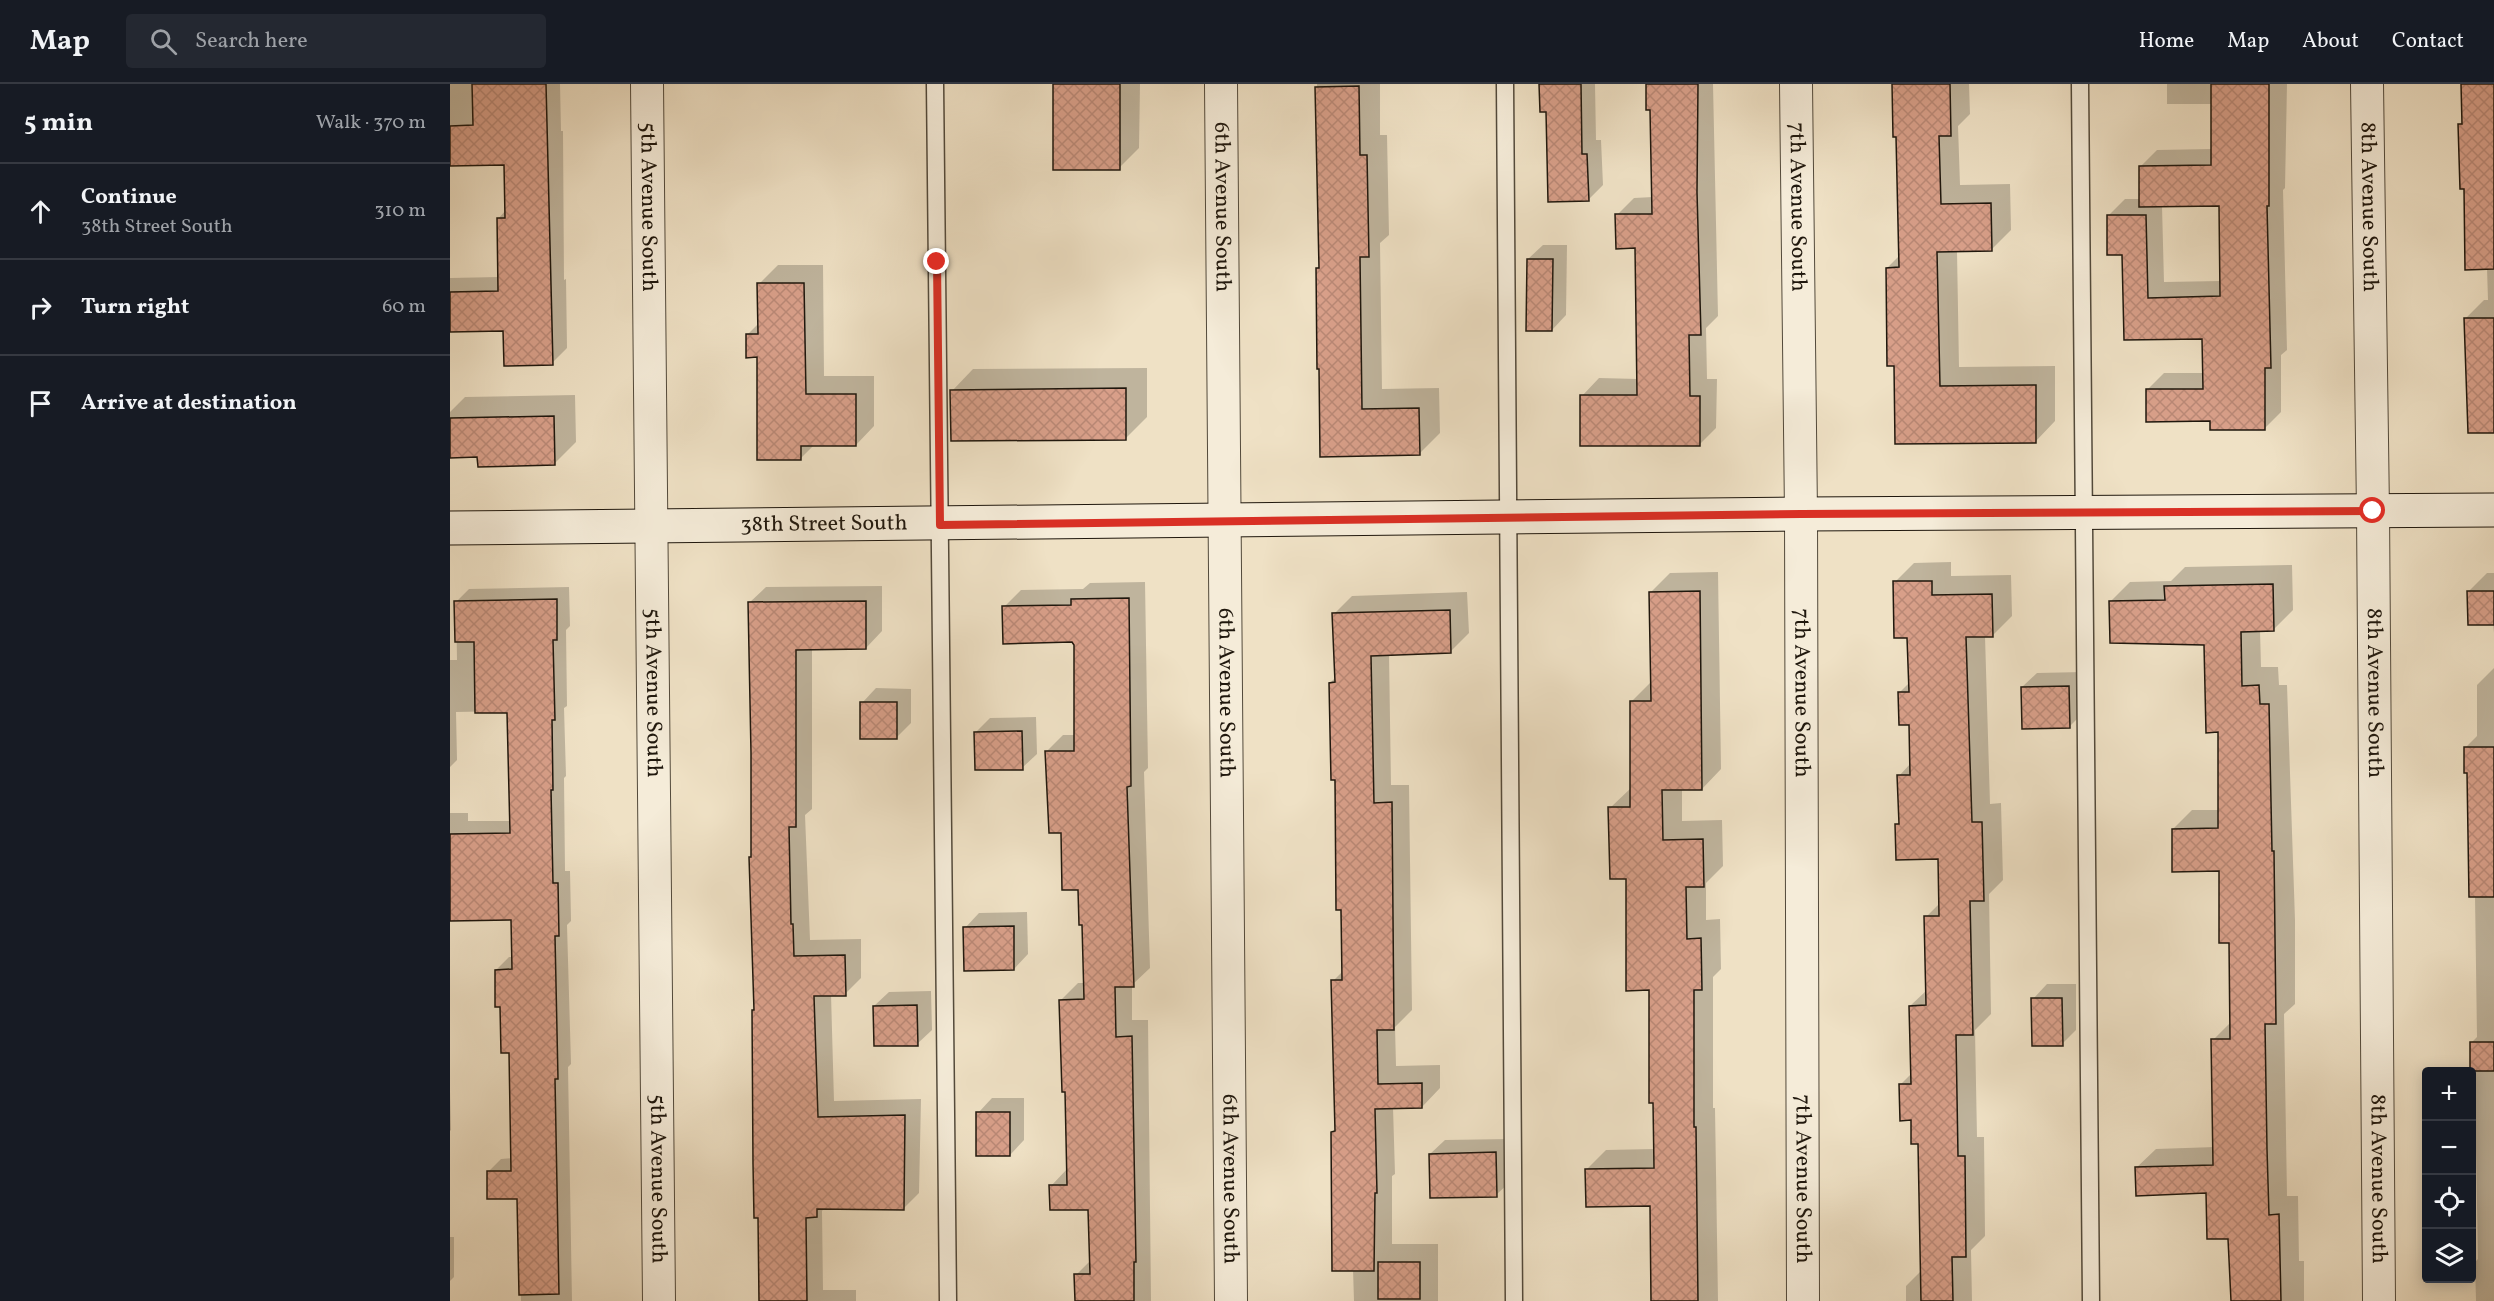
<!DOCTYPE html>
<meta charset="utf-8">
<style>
:root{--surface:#171b24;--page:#242831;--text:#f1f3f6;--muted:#9ea1a6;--line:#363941}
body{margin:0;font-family:Vollkorn,serif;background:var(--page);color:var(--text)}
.controls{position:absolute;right:18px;bottom:18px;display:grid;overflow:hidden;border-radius:6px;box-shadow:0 3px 15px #0003}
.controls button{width:54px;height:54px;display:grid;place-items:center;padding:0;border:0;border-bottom:2px solid var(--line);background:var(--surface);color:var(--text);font:30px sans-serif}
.stop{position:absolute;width:18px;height:18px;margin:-14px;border:4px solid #d93025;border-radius:50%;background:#fff}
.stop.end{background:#d93025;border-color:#fff;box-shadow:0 2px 6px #0008}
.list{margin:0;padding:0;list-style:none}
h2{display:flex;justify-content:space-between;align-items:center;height:78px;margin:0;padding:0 24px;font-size:26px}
h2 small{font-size:20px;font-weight:400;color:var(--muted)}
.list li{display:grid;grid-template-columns:39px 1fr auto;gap:18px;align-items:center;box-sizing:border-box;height:96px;padding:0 24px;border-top:2px solid var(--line)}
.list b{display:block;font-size:22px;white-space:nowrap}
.list p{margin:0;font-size:20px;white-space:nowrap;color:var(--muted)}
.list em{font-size:20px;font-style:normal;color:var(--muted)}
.icon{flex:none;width:33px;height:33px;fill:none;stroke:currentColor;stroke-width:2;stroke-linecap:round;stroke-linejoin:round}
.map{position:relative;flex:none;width:2044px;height:1217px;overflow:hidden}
header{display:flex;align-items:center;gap:36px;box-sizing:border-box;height:84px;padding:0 30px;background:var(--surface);border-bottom:2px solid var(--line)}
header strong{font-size:28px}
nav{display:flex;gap:33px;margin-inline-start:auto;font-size:21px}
.search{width:420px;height:54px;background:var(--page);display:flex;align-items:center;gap:15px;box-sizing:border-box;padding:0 21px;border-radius:6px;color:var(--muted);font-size:22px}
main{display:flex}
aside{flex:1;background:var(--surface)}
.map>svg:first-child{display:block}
</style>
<header>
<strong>Map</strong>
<div class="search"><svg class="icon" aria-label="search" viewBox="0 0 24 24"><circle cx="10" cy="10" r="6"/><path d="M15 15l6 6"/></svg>Search here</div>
<nav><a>Home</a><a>Map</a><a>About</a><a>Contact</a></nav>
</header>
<main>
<aside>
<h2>5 min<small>Walk · 370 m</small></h2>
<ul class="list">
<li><svg class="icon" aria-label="ahead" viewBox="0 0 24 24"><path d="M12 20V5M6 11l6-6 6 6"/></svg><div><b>Continue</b><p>38th Street South</p></div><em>310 m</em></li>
<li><svg class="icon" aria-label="right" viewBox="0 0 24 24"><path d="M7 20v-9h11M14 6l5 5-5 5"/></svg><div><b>Turn right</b></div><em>60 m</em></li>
<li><svg class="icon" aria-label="arrive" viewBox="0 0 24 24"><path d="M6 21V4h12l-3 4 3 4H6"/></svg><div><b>Arrive at destination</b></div></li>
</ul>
</aside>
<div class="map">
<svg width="2044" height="1217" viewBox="0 0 2044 1217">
<defs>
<pattern id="building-cross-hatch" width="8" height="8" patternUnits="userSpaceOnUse" patternTransform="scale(1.5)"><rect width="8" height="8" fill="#d89f89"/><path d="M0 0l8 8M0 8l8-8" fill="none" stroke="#b98875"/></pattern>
</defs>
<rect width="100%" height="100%" fill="#efe1c5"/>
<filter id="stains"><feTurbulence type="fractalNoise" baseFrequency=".00333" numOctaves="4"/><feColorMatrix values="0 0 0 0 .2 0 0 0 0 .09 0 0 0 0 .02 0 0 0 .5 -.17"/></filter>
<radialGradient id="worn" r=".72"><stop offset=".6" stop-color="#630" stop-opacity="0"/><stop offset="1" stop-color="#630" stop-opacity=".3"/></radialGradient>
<g fill="#0003" fill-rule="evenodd">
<polygon points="0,0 110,0 111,47 113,47 114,196 116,195 117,264 102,279 55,245 0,246 0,194 49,193 48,135 56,126 56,80 0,81"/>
<polygon points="605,0 690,0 689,64 669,84"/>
<polygon points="867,0 930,0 930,51 937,51 939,151 930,159 932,305 989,304 990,349 969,370 872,371 867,185 870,182"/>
<polygon points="1091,0 1145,0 1146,56 1151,56 1153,101 1138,116 1097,27"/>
<polygon points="1197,0 1263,0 1268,232 1256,244 1257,295 1267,295 1266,344 1249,361 1132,312 1149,294 1188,295 1186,163 1167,131 1184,114 1203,113 1202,25"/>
<polygon points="1444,0 1519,0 1520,30 1508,42 1510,101 1560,100 1561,146 1541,166 1507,167 1509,283 1605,282 1605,337 1586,357 1445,281 1437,184 1450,171 1448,51"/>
<path d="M1717,0H1837L1835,104L1833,106L1837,266L1831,271V328L1815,344L1761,336L1697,306L1714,289H1754V253L1675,255L1674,170L1658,132L1675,115H1691L1690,83L1707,66L1762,65L1763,20H1717ZM1770,121L1771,197L1714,198L1712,122Z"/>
<polygon points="2013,0 2044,0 2044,347 2015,235 2034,216 2038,216 2037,184 2015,104 2010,40 2014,37"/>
<polygon points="1093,161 1117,161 1116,231 1102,246 1078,175"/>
<polygon points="328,181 373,181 374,292 424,292 424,342 406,361 364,361 350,375 297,251 310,238 309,200"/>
<polygon points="697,284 697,333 676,354 502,307 523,285"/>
<polygon points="125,311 126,358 104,380 29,372 0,372 0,328 15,313"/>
<polygon points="1501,478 1501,492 1561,491 1562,532 1542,552 1535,552 1540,720 1551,719 1553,796 1539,810 1541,930 1525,946 1527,1053 1534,1053 1535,1152 1521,1166 1522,1217 1456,1217 1456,1202 1472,1186 1470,1058 1451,1000 1462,989 1460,922 1477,906 1476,833 1490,819 1489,774 1447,740 1450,737 1449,692 1461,679 1461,639 1449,609 1460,598 1458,553 1445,498 1464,479"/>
<polygon points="1842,481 1843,526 1823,546 1810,546 1811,583 1828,583 1829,601 1837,601 1845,836 1845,920 1834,930 1837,1112 1848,1112 1849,1177 1854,1177 1854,1217 1782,1217 1780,1153 1758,1108 1686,1084 1706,1065 1765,1063 1763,956 1781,938 1781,857 1770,786 1723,745 1742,726 1770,726 1770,647 1756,559 1661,517 1680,498 1721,497 1735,483"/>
<polygon points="1268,488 1271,685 1252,705 1232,705 1232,737 1272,736 1273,782 1256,799 1256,836 1270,835 1271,885 1263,893 1263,1024 1265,1024 1268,1217 1203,1217 1201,1120 1137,1085 1156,1066 1205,1065 1201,905 1178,793 1160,724 1181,704 1181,618 1201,598 1201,508 1220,489"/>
<polygon points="2037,489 2044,489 2044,549 2043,539 2019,507"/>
<polygon points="695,498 698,684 694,688 700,884 682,901 682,936 698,936 701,1217 626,1217 626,1191 641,1176 640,1124 601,1102 618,1084 617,1006 611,916 628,899 635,899 634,839 630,804 612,747 596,668 613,651 626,651 625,561 623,557 554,523 571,506 633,505 640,499"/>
<polygon points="432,502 432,547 416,564 362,564 362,725 355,731 360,856 411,855 411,894 395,910 381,910 384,1017 471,1015 469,1109 453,1125 374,1124 372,1127 373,1206 406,1206 406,1217 310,1217 303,926 305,924 299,519 316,503"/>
<polygon points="119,503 120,542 116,546 117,622 114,624 116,692 114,694 115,787 120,787 121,837 117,841 121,980 118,983 122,1217 71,1217 68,1113 38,1088 51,1075 63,1074 61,967 46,886 59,873 63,873 63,834 0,835 0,729 18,729 18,737 61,737 58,627 6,628 7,676 0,683 0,576 7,576 6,518 19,505"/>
<polygon points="1017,508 1019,549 1000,568 939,570 941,701 959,701 962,926 945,943 946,982 990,981 990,1004 972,1023 943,1023 945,1090 942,1092 942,1160 988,1160 988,1217 904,1217 903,1185 883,1048 887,1044 883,897 893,887 880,599 886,593 884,530 902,512"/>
<polygon points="2044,584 2044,1217 2026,1217 2025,1178 2028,1175 2025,1014 2022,1014 2021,959 2027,953 2025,812 2019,687 2015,664 2027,652 2027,601"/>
<polygon points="1633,588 1634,628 1619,643 1572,603 1587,589"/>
<polygon points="426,604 461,605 461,639 446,654 412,619"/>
<polygon points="586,633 587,670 572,684 526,648 540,634"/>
<polygon points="577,828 578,870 564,885 515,844 529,829"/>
<polygon points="1597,900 1626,900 1626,946 1612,960 1583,915"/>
<polygon points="481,907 482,946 467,960 424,922 439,908"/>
<polygon points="0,1007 1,1046 0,1047"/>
<polygon points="542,1014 574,1014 574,1056 560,1071 528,1029"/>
<polygon points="1060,1055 1061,1097 1046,1111 980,1070 995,1056"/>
<polygon points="0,1153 4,1153 4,1193 0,1197"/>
</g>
<g fill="url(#building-cross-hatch)" stroke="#1f170d" stroke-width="1.5">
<polygon points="22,0 96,0 103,281 54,282 53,247 0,248 0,208 48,207 47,134 55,134 54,81 0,82 0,42 23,41"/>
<rect x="603" y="0" width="67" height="86"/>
<polygon points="1089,0 1131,0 1132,70 1137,70 1139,117 1098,118 1096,28 1090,28"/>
<polygon points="1196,0 1248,0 1247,108 1251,251 1239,251 1240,312 1250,312 1250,362 1130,362 1130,311 1187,311 1185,164 1166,165 1165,130 1202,130 1200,26 1196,26"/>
<polygon points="1442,0 1500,0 1501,52 1489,52 1491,120 1541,119 1542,167 1487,168 1490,302 1586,301 1586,359 1445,360 1444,282 1437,282 1436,184 1449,183 1446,53 1443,53"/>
<polygon points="1761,0 1819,0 1819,122 1817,122 1821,284 1815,284 1815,346 1760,346 1760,337 1696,338 1696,305 1753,305 1752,255 1674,256 1672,171 1657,171 1657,131 1696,131 1698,214 1770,212 1769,122 1689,123 1689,82 1761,81"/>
<polygon points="2011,0 2044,0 2044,185 2015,186 2014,105 2010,105 2008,40 2012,40"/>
<polygon points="909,2 910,71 917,71 919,173 910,173 912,325 969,324 970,371 870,373 869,285 867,285 866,184 869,184 865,3"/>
<polygon points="1077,175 1103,175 1102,247 1076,247"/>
<polygon points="307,199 354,199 356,310 406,310 406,362 351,362 351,376 307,376 307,273 296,274 296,250 308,250"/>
<polygon points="2014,234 2044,234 2044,349 2018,349"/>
<polygon points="676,304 676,356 501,357 500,306"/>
<polygon points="104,332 105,381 28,383 27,373 0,374 0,334"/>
<polygon points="1443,497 1482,497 1482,511 1542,510 1543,553 1516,553 1522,738 1532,738 1534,817 1520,817 1523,951 1506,951 1508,1072 1515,1072 1516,1173 1502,1173 1503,1217 1471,1217 1468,1060 1461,1060 1461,1036 1450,1037 1449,1000 1461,1000 1459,922 1476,921 1474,832 1489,832 1488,775 1446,776 1445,740 1449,740 1447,691 1460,691 1459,641 1449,641 1448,608 1459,608 1457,554 1444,554"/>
<polygon points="1823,500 1824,547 1791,548 1792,602 1809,601 1810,620 1819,620 1822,767 1824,767 1826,940 1815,940 1817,1065 1819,1131 1829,1130 1831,1217 1781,1217 1778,1155 1757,1155 1756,1109 1686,1112 1685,1083 1763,1081 1761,955 1780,955 1779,859 1769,859 1769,787 1722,788 1722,745 1768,744 1768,648 1756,649 1754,561 1660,559 1659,517 1715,516 1714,502"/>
<polygon points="1250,507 1252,706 1212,706 1213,756 1253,755 1254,803 1236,803 1237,855 1251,854 1252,906 1244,906 1244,1043 1246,1043 1248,1217 1201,1217 1200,1122 1136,1123 1135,1085 1204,1084 1203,1019 1199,1019 1199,906 1176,907 1176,795 1160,795 1158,723 1180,723 1180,617 1201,617 1199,508"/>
<polygon points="2017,507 2044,507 2044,541 2018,541"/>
<polygon points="679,514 681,702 677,703 684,903 665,903 666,953 682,952 686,1178 684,1178 684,1217 625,1217 624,1190 640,1190 638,1126 600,1126 599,1101 617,1101 615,1008 612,1008 609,916 634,915 632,841 629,841 628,806 612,806 611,749 599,749 595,667 624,667 624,561 622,558 553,560 552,522 621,521 621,515"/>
<polygon points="107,515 107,556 103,556 105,636 102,636 103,706 101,706 103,799 108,799 109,852 105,852 108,995 105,995 109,1210 69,1211 67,1115 37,1115 37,1087 61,1087 59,969 51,969 50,923 45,923 45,886 62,885 61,836 0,837 0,750 60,749 57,629 25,629 24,558 5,558 4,517"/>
<polygon points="416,517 416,565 346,566 346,743 339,743 341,840 343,840 344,872 395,871 396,912 364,912 368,1033 455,1031 454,1126 367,1125 367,1133 356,1134 357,1217 309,1217 308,1134 304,1134 303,1080 302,926 304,926 299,773 301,773 301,669 298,518"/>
<polygon points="1000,526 1001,569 921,572 924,719 942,718 944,946 927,946 928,1000 972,999 972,1024 925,1025 927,1109 925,1109 924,1187 882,1187 881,1048 885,1047 881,896 892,896 891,826 886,826 885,696 881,696 879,599 885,598 882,529"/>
<polygon points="1619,602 1620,644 1572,645 1571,603"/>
<rect x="410" y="618" width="37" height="37"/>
<polygon points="572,647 573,686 525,686 524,648"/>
<polygon points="2014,663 2044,663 2044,813 2019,813 2017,689 2014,689"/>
<polygon points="564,842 564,886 514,887 513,843"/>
<polygon points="1581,914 1612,914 1613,962 1582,962"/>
<polygon points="467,921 468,962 424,962 423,922"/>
<rect x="2020" y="958" width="24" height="29"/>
<rect x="526" y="1028" width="34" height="44"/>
<polygon points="1046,1068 1047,1113 980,1114 979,1070"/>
<rect x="928" y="1178" width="42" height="37"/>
</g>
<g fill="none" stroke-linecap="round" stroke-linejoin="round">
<g stroke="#534a3b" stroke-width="19">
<g id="lane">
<polyline points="485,0 498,1217"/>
<polyline points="1055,0 1064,1217"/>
<polyline points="1630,0 1641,1217"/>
</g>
</g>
<g stroke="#534a3b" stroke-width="34">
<g id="street">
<path id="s1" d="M197,0L209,1217"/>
<path id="s2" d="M771,0L781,1217"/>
<path id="s3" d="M1346,0L1351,430L1353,1217"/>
<path id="s4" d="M1917,0L1923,427L1929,1217"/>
</g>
</g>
<g stroke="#1f170d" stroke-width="35">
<g id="secondary">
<path id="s5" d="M0,444L1351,430L2044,426"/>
</g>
</g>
<use href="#lane" stroke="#f5ecd9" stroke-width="16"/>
<use href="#street" stroke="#f5ecd9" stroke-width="32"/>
<use href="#secondary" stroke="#f5ecd9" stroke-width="33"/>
</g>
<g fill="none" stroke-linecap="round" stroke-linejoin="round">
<polyline stroke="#d93025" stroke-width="8" points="487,178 490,441 1351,430 1923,427"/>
</g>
<g text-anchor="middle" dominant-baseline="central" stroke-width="6" stroke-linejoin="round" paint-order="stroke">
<g font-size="22" fill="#1f170d" stroke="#f5ecd9">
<text stroke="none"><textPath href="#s1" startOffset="123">5th Avenue South</textPath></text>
<text stroke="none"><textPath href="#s2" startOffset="123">6th Avenue South</textPath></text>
<text stroke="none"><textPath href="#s3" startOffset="123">7th Avenue South</textPath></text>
<text stroke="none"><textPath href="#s4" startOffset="123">8th Avenue South</textPath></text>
<text stroke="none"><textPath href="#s5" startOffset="374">38th Street South</textPath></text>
<text stroke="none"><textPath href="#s2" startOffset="609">6th Avenue South</textPath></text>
<text stroke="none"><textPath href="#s3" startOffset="609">7th Avenue South</textPath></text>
<text stroke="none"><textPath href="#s4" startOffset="609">8th Avenue South</textPath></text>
<text stroke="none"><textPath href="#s1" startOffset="609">5th Avenue South</textPath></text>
<text stroke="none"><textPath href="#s1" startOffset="1095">5th Avenue South</textPath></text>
<text stroke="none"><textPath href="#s2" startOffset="1095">6th Avenue South</textPath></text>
<text stroke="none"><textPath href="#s3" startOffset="1095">7th Avenue South</textPath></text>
<text stroke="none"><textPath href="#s4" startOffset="1095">8th Avenue South</textPath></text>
</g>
</g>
<rect width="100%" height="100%" filter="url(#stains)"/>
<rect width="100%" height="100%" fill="url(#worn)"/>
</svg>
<div class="controls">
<button>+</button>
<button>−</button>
<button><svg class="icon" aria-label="locate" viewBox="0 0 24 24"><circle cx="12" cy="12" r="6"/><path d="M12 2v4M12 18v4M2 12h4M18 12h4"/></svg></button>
<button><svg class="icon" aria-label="layers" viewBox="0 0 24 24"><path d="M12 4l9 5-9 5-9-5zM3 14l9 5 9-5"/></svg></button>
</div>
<div class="stop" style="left:1923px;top:427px"></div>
<div class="stop end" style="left:487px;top:178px"></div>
</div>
</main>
